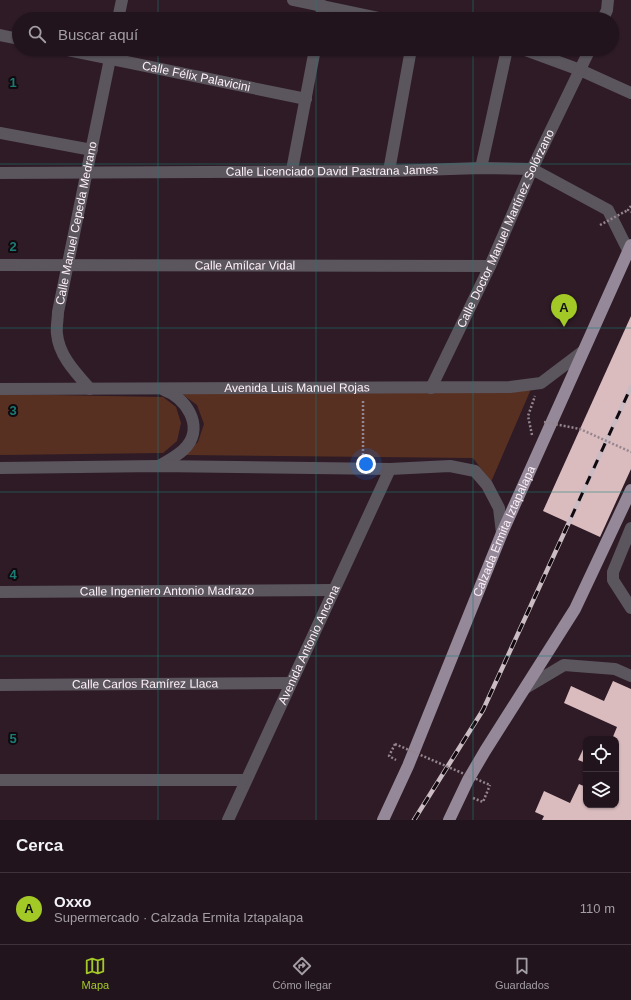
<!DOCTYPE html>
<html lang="es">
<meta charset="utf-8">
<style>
:root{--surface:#22141c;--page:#2e2129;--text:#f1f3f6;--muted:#a29ea3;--line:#3f333b;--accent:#a3c927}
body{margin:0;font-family:Helvetica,sans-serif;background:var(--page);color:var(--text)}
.controls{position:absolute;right:12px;bottom:12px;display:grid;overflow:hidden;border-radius:8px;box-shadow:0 1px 3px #0004}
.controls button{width:36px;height:36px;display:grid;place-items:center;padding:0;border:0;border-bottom:1px solid var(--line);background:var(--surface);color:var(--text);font:20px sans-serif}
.you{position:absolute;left:366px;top:464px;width:14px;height:14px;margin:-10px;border:3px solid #fff;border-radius:50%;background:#1a73e8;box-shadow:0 0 0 6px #1a73e833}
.badge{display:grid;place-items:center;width:26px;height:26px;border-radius:50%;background:var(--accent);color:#111;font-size:13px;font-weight:700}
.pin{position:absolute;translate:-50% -33px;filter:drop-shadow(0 1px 2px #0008)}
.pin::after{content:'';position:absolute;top:21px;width:14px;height:12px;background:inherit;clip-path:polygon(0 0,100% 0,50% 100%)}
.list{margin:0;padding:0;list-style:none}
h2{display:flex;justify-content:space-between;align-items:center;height:52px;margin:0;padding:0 16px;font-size:17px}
h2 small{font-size:13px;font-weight:400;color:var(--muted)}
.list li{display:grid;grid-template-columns:26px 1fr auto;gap:12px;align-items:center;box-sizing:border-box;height:72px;padding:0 16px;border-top:1px solid var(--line)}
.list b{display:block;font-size:15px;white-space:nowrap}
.list p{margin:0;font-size:13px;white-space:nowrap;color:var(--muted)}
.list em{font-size:13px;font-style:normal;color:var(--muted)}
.icon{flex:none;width:22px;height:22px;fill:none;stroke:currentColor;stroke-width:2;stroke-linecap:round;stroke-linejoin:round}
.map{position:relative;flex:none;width:631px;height:820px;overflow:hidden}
.search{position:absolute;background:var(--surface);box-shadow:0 1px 3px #0004;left:12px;right:12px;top:12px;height:44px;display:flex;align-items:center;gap:10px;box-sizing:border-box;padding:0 14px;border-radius:22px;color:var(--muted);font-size:15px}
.sheet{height:124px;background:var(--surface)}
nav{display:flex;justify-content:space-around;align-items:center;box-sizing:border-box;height:56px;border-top:1px solid var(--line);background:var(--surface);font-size:11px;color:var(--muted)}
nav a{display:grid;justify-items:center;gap:2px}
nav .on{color:var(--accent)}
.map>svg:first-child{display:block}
</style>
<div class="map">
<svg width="631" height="820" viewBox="0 0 631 820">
<rect width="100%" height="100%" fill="#2e1b26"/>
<g fill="#583022">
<polygon points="531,389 491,482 473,458 183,455 198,442 204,424 197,405 182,394"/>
<polygon points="0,394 163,397 176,407 181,423 177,441 163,453 0,455"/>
</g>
<g fill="#dabcbf">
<polygon points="631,316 631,469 600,537 543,511"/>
<polygon points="613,681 631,689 631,820 542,820 544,816 535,812 544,791 570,803 579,784 586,787 586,805 616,805 616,739 612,739 617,727 564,703 571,686 604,701"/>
<polygon points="586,743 586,763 578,760"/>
</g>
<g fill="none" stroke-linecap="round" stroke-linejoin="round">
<g stroke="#95858e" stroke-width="2.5" stroke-dasharray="2 2" stroke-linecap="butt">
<polyline points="631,206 628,210 631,212"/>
<polyline points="363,401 363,456"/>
<polyline points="532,435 528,416 535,396"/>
<polyline points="395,744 389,756 396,760"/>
<polyline points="473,798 483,802 490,785"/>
</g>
<g stroke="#5b555e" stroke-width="12">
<polyline points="293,0 384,19"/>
<polyline points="118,19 122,0"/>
<polyline points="321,19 323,6"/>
<polyline points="603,19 607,10 608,0"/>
<polyline points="0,35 19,39"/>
<path id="s1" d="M63,49L306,99"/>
<polyline points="523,49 580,70 631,93"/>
<polyline points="0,133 92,150"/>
<polyline points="481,168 507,49"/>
<polyline points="292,170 315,49"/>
<polyline points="389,171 411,49"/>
<path id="s2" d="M0,173L389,171L481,168L532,169L608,210L628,250"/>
<path id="s3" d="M0,265L490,266"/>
<path id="s4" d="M431,388L490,266L532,169L590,49"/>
<path id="s5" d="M0,389L510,387L541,383L582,352"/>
<path id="s6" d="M90,389C76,373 59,356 57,334C56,327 58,319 58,312L112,49"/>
<path d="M159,466C169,460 180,455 187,446C204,425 185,397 164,390"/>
<polyline points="0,468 158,466 390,469 450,466 475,471 487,485 499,508 502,533"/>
<polyline points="631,528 613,572 613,580 631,608"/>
<path id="s7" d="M0,592L334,590"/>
<path id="s8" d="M0,685L291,683"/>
<polyline points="527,687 564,665 615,669 631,676"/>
<polyline points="0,780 246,780"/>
<path id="s9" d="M228,820L390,469"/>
</g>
<g stroke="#948899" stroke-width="12">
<path id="s10" d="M383,820L408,766L502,533L631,245"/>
<polyline points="449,820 468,780 485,751 575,609 631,490"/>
</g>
<g stroke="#cbbcc4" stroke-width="4.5">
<polyline id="rail" points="414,820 483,710 631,387"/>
</g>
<use href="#rail" stroke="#11090d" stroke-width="3" stroke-dasharray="9" stroke-linecap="butt"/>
<g stroke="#95858e" stroke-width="2.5" stroke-dasharray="2 2" stroke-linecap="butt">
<polyline points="600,225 628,210"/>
<polyline points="544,422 580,429 631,452"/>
<polyline points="395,744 490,785"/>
</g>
</g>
<path fill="none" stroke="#1b7c75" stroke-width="1" stroke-opacity="0.55" d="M158,0V19M316,0V19M473,0V19M158,49V820M316,49V820M473,49V820M0,164H631M0,328H631M0,492H631M0,656H631"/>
<g text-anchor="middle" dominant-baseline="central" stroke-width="4" stroke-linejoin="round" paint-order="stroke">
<g font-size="12" fill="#fef0f7" stroke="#11090d">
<text stroke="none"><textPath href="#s1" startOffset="136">Calle Félix Palavicini</textPath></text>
<text stroke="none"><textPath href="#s2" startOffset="332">Calle Licenciado David Pastrana James</textPath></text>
<text stroke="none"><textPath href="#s6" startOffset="178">Calle Manuel Cepeda Medrano</textPath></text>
<text stroke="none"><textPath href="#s4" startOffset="176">Calle Doctor Manuel Martínez Solórzano</textPath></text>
<text stroke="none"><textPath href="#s3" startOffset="245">Calle Amílcar Vidal</textPath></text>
<text stroke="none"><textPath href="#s5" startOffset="297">Avenida Luis Manuel Rojas</textPath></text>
<text stroke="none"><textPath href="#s10" startOffset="313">Calzada Ermita Iztapalapa</textPath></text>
<text stroke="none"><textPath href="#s7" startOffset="167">Calle Ingeniero Antonio Madrazo</textPath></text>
<text stroke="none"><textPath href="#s9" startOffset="193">Avenida Antonio Ancona</textPath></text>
<text stroke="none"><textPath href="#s8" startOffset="145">Calle Carlos Ramírez Llaca</textPath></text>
</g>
</g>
<g font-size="13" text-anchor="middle" font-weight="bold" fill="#1b7c75" stroke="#11090d" stroke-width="4" stroke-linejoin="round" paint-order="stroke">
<text x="13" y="87">1</text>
<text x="13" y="251">2</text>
<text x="13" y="415">3</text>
<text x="13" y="579">4</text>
<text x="13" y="743">5</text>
</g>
</svg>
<div class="controls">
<button><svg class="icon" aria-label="locate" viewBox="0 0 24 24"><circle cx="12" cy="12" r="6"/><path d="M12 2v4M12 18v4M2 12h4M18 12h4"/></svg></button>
<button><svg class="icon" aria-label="layers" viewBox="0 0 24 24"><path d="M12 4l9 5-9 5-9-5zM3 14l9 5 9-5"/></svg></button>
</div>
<div class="you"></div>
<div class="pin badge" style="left:564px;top:327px">A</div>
<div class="search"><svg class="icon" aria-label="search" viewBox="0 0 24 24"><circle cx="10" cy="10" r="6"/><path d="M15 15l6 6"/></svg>Buscar aquí</div>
</div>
<section class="sheet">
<h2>Cerca<small></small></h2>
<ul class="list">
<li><span class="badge">A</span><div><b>Oxxo</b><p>Supermercado · Calzada Ermita Iztapalapa</p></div><em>110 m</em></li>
</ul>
</section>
<nav>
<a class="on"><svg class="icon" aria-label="map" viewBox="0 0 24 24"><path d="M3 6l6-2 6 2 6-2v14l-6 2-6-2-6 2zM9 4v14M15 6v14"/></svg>Mapa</a>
<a><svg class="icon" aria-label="directions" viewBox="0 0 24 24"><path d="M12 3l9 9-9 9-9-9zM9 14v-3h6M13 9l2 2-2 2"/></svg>Cómo llegar</a>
<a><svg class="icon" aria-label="saved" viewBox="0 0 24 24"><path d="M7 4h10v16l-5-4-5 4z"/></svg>Guardados</a>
</nav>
